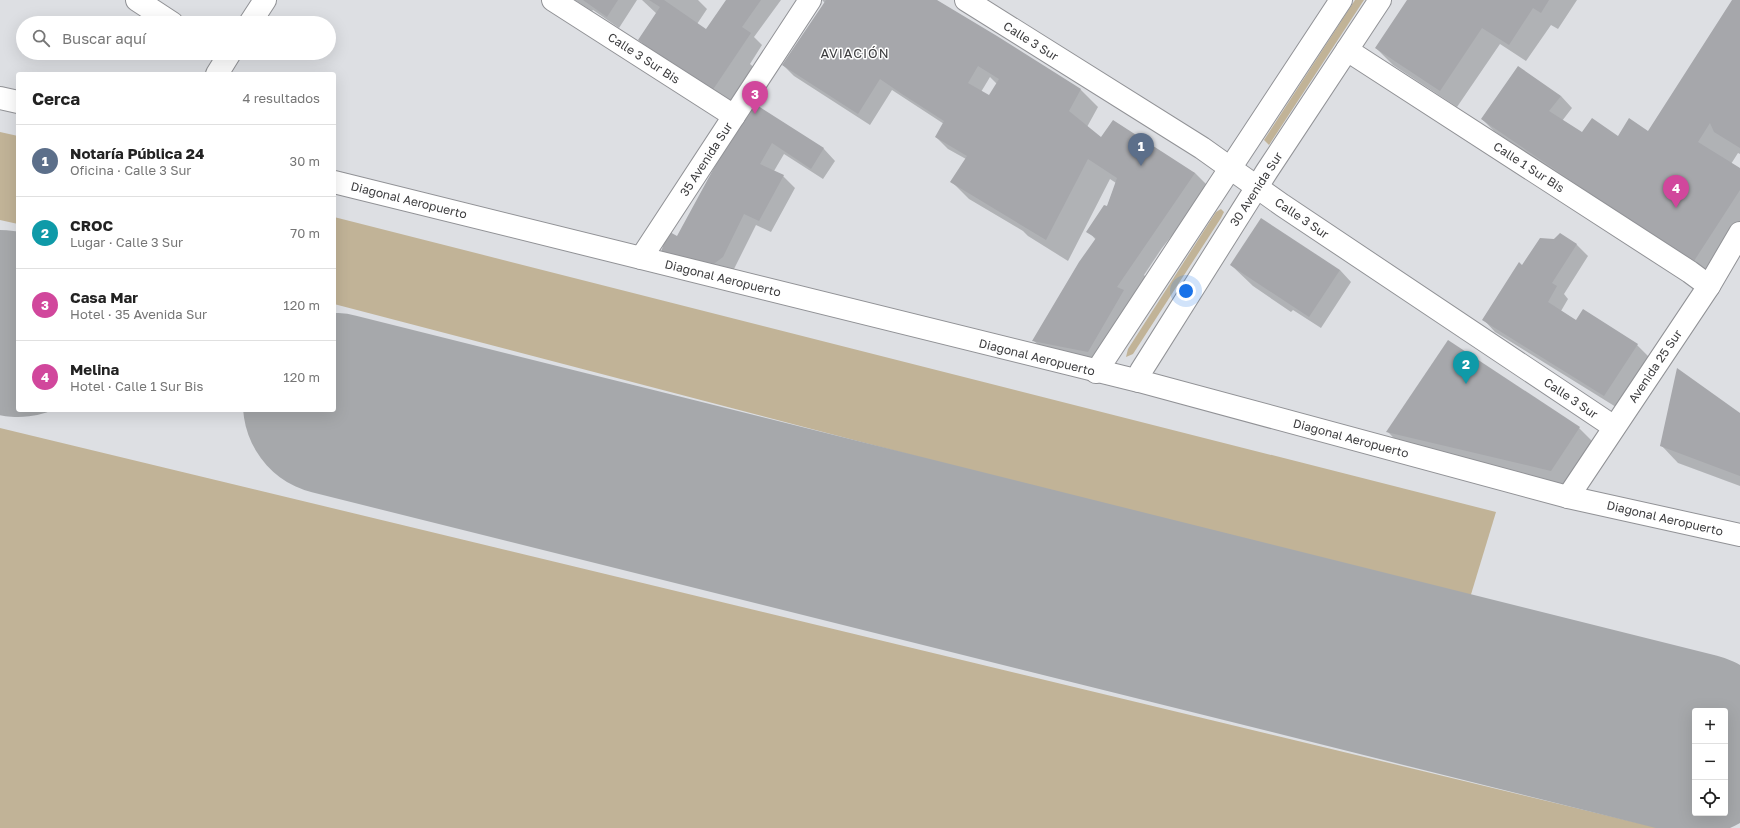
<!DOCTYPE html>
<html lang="es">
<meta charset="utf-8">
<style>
:root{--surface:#fff;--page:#f2f2f2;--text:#222;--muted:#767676;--line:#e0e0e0;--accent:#d93025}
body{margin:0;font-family:"Golos Text",sans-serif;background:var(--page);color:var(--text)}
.controls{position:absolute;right:12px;bottom:12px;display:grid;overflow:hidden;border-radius:4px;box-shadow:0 4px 16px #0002}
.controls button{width:36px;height:36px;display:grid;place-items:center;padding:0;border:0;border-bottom:1px solid var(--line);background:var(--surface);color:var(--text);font:20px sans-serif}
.you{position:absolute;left:1186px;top:291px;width:14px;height:14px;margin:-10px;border:3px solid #fff;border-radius:50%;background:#1a73e8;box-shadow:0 0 0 6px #1a73e833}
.badge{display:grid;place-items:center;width:26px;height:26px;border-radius:50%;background:var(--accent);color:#fff;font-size:13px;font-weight:700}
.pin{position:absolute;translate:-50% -33px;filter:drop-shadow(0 1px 2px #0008)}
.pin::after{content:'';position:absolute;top:21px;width:14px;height:12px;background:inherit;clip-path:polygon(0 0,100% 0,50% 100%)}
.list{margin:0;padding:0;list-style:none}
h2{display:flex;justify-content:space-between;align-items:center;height:52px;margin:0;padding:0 16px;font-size:17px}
h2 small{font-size:13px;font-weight:400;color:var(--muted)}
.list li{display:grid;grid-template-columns:26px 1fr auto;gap:12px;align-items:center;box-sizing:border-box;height:72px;padding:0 16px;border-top:1px solid var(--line)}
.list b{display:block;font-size:15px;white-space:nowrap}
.list p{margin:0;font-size:13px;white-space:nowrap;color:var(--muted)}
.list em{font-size:13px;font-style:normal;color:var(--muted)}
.icon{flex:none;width:22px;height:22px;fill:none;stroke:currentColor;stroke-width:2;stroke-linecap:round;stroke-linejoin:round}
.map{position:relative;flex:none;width:1740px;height:828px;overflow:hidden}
.search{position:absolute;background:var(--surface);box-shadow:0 4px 16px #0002;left:16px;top:16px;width:320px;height:44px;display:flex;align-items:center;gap:10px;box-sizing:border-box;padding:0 14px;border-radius:22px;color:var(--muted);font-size:15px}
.panel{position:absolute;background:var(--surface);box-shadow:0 4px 16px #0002;left:16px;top:72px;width:320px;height:340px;border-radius:4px}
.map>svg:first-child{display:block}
</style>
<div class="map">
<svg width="1740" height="828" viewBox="0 0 1740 828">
<rect width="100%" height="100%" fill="#dddfe3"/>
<g fill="#c1b397">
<polygon points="1355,0 1364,0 1269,145 1264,140"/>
<polygon points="0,132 18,136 18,224 0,220"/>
<polygon points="1221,209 1224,212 1221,218 1133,354 1126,357 1128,349 1216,212"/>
<polygon points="334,217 1496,512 1469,601 334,304"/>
<polygon points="0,428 1659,828 0,828"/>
</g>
<g fill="#0003" fill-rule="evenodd">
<polygon points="575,0 637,0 619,28 593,10 592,11"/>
<polygon points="642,0 698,0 707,9 697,24 710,33 727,0 781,0 754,37 762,45 750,64 756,69 729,107 656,57 639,40 657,14"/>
<path d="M822,0H936L1081,90L1098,107L1087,127L1102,139L1195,173L1212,190L1181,224L1162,248L1144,275L1161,293L1106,368L1051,357L1034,341L1096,240L1088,231L1107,207L1116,183L1110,179L1109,181L1068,261L1028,236L1023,231L969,199L952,182L966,159L948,149L936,137L944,124L892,90L870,125L794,76L783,65L825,3ZM990,77L997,84L993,99L981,92Z"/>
<polygon points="1409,0 1577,0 1558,29 1551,25 1526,61 1500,44 1457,107 1393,65 1376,48"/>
<polygon points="1733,0 1740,0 1740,154 1738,153 1731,164 1740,170 1740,233 1711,277 1494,131 1482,119 1561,96 1572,108 1562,121 1582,134 1618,137 1649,132"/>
<polygon points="753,104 824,149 835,161 823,179 784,154 774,171 783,176 795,188 771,232 756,225 734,269 719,280 678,237"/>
<polygon points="1560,234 1577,245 1588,256 1564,294 1568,299 1561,311 1576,321 1637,345 1649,357 1616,407 1495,332 1484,320 1523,266"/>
<polygon points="1231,265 1340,270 1351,282 1321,328 1293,310 1291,312 1253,286"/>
<polygon points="1448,342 1579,428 1601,450 1573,492 1409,454 1388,432"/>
<polygon points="1740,414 1740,486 1678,463 1661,445"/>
</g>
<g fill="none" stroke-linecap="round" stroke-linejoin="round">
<g stroke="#a6a8ab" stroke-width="182">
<polyline points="0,321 18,326"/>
<polyline points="334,404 1695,744"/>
</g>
</g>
<g fill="#a6a7ab" fill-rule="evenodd">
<polygon points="583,0 618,0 607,17"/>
<polygon points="649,0 664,0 706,29 726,0 761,0 742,27 751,33 712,91 638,40 660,7"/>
<path d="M826,0H937L997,36L1081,89L1069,111L1101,137L1113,120L1195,173L1117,287L1124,290L1088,352L1032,341L1079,262L1096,238L1086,232L1104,205L1107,206L1117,178L1088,159L1046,240L950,182L967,156L935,137L944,121L902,94L880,79L858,114L782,65ZM978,66L999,79L989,95L968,83Z"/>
<polygon points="1407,0 1549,0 1541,13 1533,8 1509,45 1482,28 1440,91 1375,48"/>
<polygon points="1732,0 1740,0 1740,148 1714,132 1710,123 1698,142 1740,168 1740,190 1694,261 1620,214 1481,119 1518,66 1561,96 1549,111 1582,132 1592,118 1618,136 1629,118 1648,131"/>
<polygon points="752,102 824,148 811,169 772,143 760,164 784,175 759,221 744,214 723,257 707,269 661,252 668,231 677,236 727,144"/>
<polygon points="1261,218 1340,270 1309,317 1230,265"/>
<polygon points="1560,233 1577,244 1552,283 1557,286 1548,302 1576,320 1583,309 1638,344 1604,396 1482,320 1519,262 1522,265 1540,238 1554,239"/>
<polygon points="1448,340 1580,427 1551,471 1386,432"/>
<polygon points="1677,368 1740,413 1740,476 1660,446"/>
</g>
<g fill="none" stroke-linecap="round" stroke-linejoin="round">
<g stroke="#919296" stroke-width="24">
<g id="minor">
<polyline points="137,0 172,23"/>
<polyline points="553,0 734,116"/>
<polyline points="966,0 1202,148 1282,205 1614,427"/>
<polyline points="250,23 265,0"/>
<polyline points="1347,50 1690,272 1709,286"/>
<polyline points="217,74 230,53"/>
<polyline points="641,258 810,0"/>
<polyline points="1139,381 1568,497 1740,535"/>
<polyline points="1568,497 1709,286 1740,233"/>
</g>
</g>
<g stroke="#919296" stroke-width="24">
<g id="tertiary">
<polyline points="0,98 18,102"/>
<polyline points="334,182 1139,381 1141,371 1267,171 1380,0"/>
<polyline points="1096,372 1341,0"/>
</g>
</g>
<use href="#minor" stroke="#fff" stroke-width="22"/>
<use href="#tertiary" stroke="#fff" stroke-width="22"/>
</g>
<g text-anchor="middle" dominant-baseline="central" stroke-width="3" stroke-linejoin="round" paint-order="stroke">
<g font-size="12" fill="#3c3c3e" stroke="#fff">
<text transform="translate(1031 41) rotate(32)">Calle 3 Sur</text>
<text transform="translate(644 58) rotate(33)">Calle 3 Sur Bis</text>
<text transform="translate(706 159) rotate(-57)">35 Avenida Sur</text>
<text transform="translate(1529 167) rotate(33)">Calle 1 Sur Bis</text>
<text transform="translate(1256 189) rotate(-57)">30 Avenida Sur</text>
<text transform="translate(409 200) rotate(14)">Diagonal Aeropuerto</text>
<text transform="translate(1302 218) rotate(34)">Calle 3 Sur</text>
<text transform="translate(723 278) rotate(14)">Diagonal Aeropuerto</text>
<text transform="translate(1037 357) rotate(14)">Diagonal Aeropuerto</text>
<text transform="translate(1655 366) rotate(-56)">Avenida 25 Sur</text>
<text transform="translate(1571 398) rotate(34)">Calle 3 Sur</text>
<text transform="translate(1351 438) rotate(15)">Diagonal Aeropuerto</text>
<text transform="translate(1665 518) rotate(13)">Diagonal Aeropuerto</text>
</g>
<g font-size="13" letter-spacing="1" fill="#3c3c3e" stroke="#fff">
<text x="855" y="53">AVIACIÓN</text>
</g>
</g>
</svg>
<div class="controls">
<button>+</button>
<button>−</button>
<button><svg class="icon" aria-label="locate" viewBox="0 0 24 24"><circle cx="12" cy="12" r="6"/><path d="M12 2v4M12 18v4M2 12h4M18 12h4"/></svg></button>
</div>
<div class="you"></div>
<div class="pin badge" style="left:1141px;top:166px;background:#5c6f8a">1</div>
<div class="pin badge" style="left:1466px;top:384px;background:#0f9aa8">2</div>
<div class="pin badge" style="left:755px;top:114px;background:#d1479c">3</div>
<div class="pin badge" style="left:1676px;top:208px;background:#d1479c">4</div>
<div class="search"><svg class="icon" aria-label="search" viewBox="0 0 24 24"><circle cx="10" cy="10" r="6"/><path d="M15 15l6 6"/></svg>Buscar aquí</div>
<section class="panel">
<h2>Cerca<small>4 resultados</small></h2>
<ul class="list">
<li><span class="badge" style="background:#5c6f8a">1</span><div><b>Notaría Pública 24</b><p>Oficina · Calle 3 Sur</p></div><em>30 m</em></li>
<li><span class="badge" style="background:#0f9aa8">2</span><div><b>CROC</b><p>Lugar · Calle 3 Sur</p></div><em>70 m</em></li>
<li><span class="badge" style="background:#d1479c">3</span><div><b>Casa Mar</b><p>Hotel · 35 Avenida Sur</p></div><em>120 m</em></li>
<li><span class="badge" style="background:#d1479c">4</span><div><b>Melina</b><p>Hotel · Calle 1 Sur Bis</p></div><em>120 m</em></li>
</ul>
</section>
</div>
